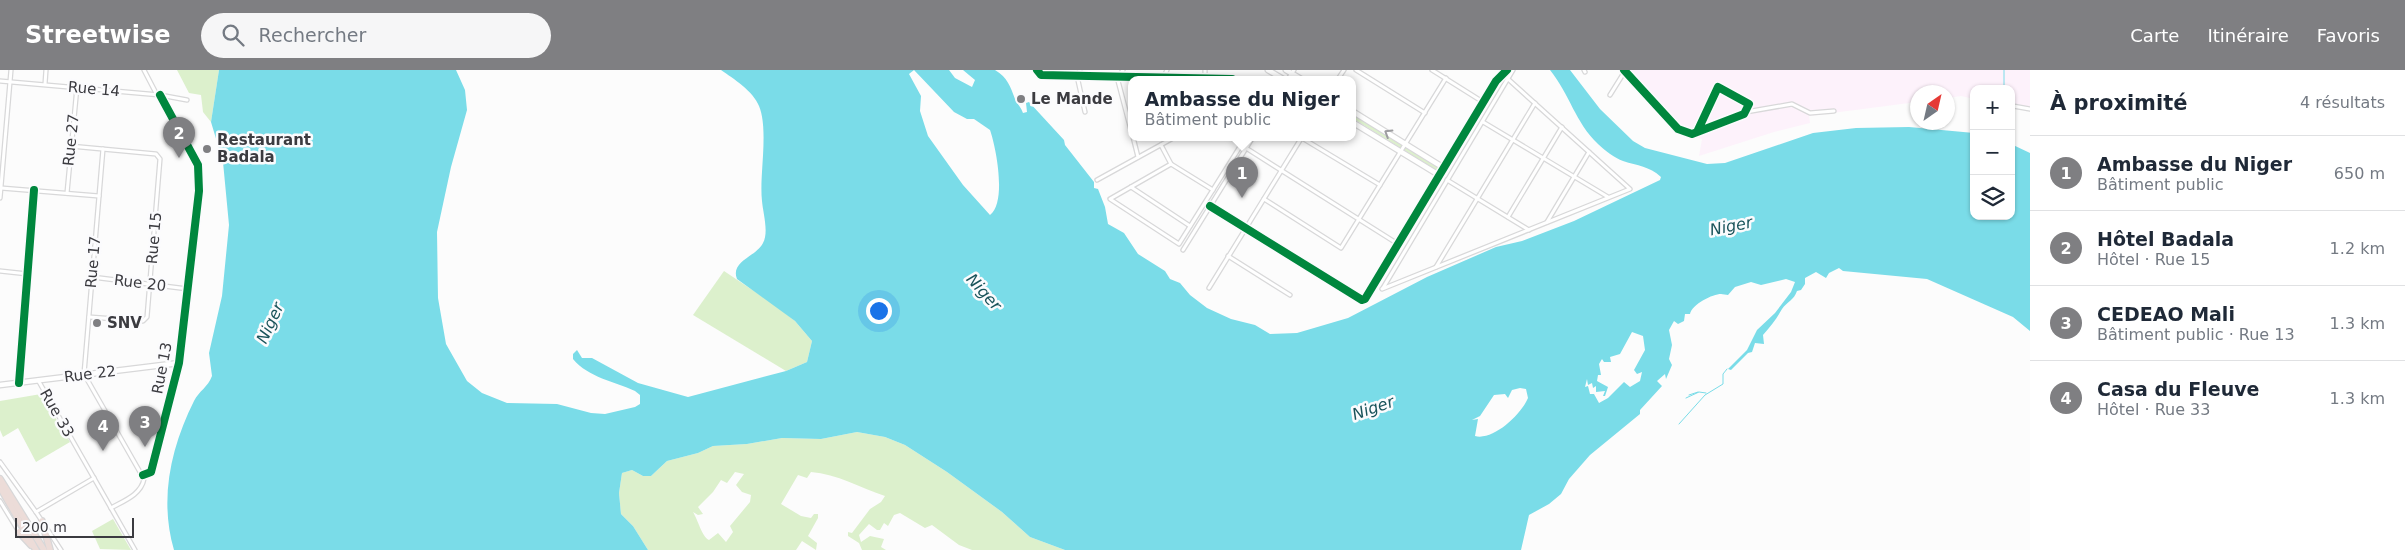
<!DOCTYPE html>
<html lang="fr">
<meta charset="utf-8">
<style>
:root{--surface:#fff;--page:#f6f6f7;--text:#1f2937;--muted:#747a83;--line:#e0e1e3;--accent:#7f7f82}
body{margin:0;font-family:"DejaVu Sans",sans-serif;background:var(--page);color:var(--text)}
.controls{position:absolute;right:15px;top:15px;display:grid;overflow:hidden;border-radius:10px;box-shadow:0 1px 4px #0004}
.controls button{width:45px;height:45px;display:grid;place-items:center;padding:0;border:0;border-bottom:1px solid var(--line);background:var(--surface);color:var(--text);font:25px sans-serif}
.compass{position:absolute;left:1910px;top:15px;width:45px;height:45px;border-radius:50%;background:var(--surface);box-shadow:0 1px 4px #0004;rotate:34deg}
.scale{position:absolute;left:15px;bottom:12px;width:119px;box-sizing:border-box;padding-left:5px;border:2px solid #3b3b40;border-top:0;font-size:14px;line-height:18px;white-space:nowrap;color:#3b3b40;-webkit-text-stroke:4px #fbfbfd;paint-order:stroke}
.you{position:absolute;left:878px;top:240px;width:18px;height:18px;margin:-12px;border:4px solid #fff;border-radius:50%;background:#1a73e8;box-shadow:0 0 0 8px #1a73e833}
.badge{display:grid;place-items:center;width:32px;height:32px;border-radius:50%;background:var(--accent);color:#fff;font-size:16px;font-weight:700}
.pin{position:absolute;translate:-50% -41px;filter:drop-shadow(0 1px 2px #0008)}
.pin::after{content:'';position:absolute;top:26px;width:18px;height:15px;background:inherit;clip-path:polygon(0 0,100% 0,50% 100%)}
.popup{position:absolute;left:1128px;top:6px;width:228px;height:65px;box-sizing:border-box;display:grid;place-content:center;border-radius:10px;background:var(--surface);filter:drop-shadow(0 1px 4px #0005);font-size:16px;white-space:nowrap;color:var(--muted)}
.popup b{font-size:19px;color:var(--text)}
.popup::after{content:'';position:absolute;left:50%;top:100%;margin-left:-10px;border:10px solid transparent;border-top-color:var(--surface)}
.list{margin:0;padding:0;list-style:none}
h2{display:flex;justify-content:space-between;align-items:center;height:65px;margin:0;padding:0 20px;font-size:21px}
h2 small{font-size:16px;font-weight:400;color:var(--muted)}
.list li{display:grid;grid-template-columns:32px 1fr auto;gap:15px;align-items:center;box-sizing:border-box;height:75px;padding:0 20px;border-top:1px solid var(--line)}
.list b{display:block;font-size:19px;white-space:nowrap}
.list p{margin:0;font-size:16px;white-space:nowrap;color:var(--muted)}
.list em{font-size:16px;font-style:normal;color:var(--muted)}
.icon{flex:none;width:28px;height:28px;fill:none;stroke:currentColor;stroke-width:2;stroke-linecap:round;stroke-linejoin:round}
.map{position:relative;flex:none;width:2030px;height:480px;overflow:hidden}
header{display:flex;align-items:center;gap:30px;box-sizing:border-box;height:70px;padding:0 25px;background:var(--accent);color:#fff}
header strong{font-size:24px}
nav{display:flex;gap:28px;margin-inline-start:auto;font-size:18px}
.search{width:350px;height:45px;background:var(--page);display:flex;align-items:center;gap:12px;box-sizing:border-box;padding:0 18px;border-radius:28px;color:var(--muted);font-size:19px}
main{display:flex}
aside{flex:1;background:var(--surface)}
.map>svg:first-child{display:block}
</style>
<header>
<strong>Streetwise</strong>
<div class="search"><svg class="icon" aria-label="search" viewBox="0 0 24 24"><circle cx="10" cy="10" r="6"/><path d="M15 15l6 6"/></svg>Rechercher</div>
<nav><a>Carte</a><a>Itinéraire</a><a>Favoris</a></nav>
</header>
<main>
<div class="map">
<svg width="2030" height="480" viewBox="0 0 2030 480">
<rect width="100%" height="100%" fill="#fcfcfc"/>
<polygon fill="#fdf2fb" points="1623,0 2030,0 2030,41 2011,38 2011,19 1974,19 1974,29 1961,26 1948,28 1948,22 1918,22 1917,32 1809,46 1810,53 1774,62 1699,86 1702,69 1673,60"/>
<g fill="#dcf0cc" fill-rule="evenodd">
<polygon points="177,0 219,0 211,52 203,42 201,25 189,23"/>
<polygon points="1352,44 1440,99 1438,101 1352,48"/>
<polygon points="724,201 775,235 795,251 812,271 807,292 786,301 693,245"/>
<polygon points="41,324 70,372 36,392 18,358 3,367 0,360 0,331"/>
<path d="M857,362L885,367L905,375L947,402L1002,442L1030,467L1065,480H972L959,475L932,455L925,458L900,443L894,445L888,456L884,453L880,460H877L869,454L859,465L861,472L870,466L884,469L881,477L886,480H862L859,473L848,466V462L852,463L870,439L881,432L885,426C861,418 837,404 811,402L807,408L798,405L781,434L801,446L811,448L814,444H818V448L808,466L817,473L816,480L802,471L796,480H648L633,456L621,444L619,423L622,403L632,400L643,406H651L667,391L698,383L713,376L747,374L782,368L821,369ZM735,402L744,404L736,415L742,422L751,425L750,432L730,456L733,462L726,472L718,463L709,470C702,467 698,450 693,442L698,445L703,444L698,437L713,422L721,410L727,413Z"/>
<polygon points="113,449 131,480 100,479 92,461"/>
</g>
<path fill="#7adce8" fill-rule="evenodd" d="M219,0H456L465,20L467,40L451,97L437,162L438,228L446,274L467,311L482,323L507,333L557,334L591,343L605,344L635,337L640,334V325L635,321C614,311 589,308 573,289V284L577,280L582,288H592L638,313L688,327L786,301L807,292L812,271L795,251L737,209C730,191 756,187 763,173C769,162 763,143 762,131C759,106 769,60 759,36C753,21 734,9 721,0H949L955,8L972,17L975,10L963,0H995C1008,8 1010,16 1015,29C1017,34 1021,37 1023,43L1027,42L1026,33L1029,32L1064,70L1065,75L1094,112V118L1098,119L1105,137L1108,154L1124,163L1138,184L1165,201L1170,209L1180,213L1190,225L1207,238L1231,249L1255,255L1270,264L1297,263L1348,248L1427,207L1496,177L1522,171L1574,151L1660,110L1661,107C1649,96 1638,96 1623,91C1615,88 1604,80 1598,74C1575,52 1570,25 1550,0H1570L1600,39L1633,71L1645,78L1707,94L1725,93L1813,63L1856,58L1909,57L1974,63V146H2011V74L2030,83V261L2013,247L1927,209L1843,201L1839,198L1829,203L1826,208L1816,202L1805,208V214L1801,220L1797,221C1794,230 1787,232 1782,239C1777,248 1771,256 1763,265L1764,274L1755,273L1752,282L1748,283L1731,300L1728,299L1747,280L1757,260L1775,243L1791,222L1795,212L1786,209L1761,215L1751,212L1735,217L1728,225C1726,225 1723,224 1721,224C1713,224 1692,234 1690,244H1685L1684,251L1678,254L1674,251L1669,260L1672,275L1669,289L1672,295L1666,309L1665,304L1657,311L1662,316L1640,340V344L1590,385L1569,409L1561,424L1549,434L1529,445L1521,480H1065L1030,467L1002,442L947,402L905,375L885,367L857,362L821,369L782,368L747,374L713,376L698,383L667,391L651,406H643L632,400L622,403L619,423L621,444L633,456L648,480H174C159,429 171,377 194,331C199,321 208,317 212,306L209,283L222,226L229,155L223,92L211,52ZM914,0L954,42L967,49H974L990,60C996,77 1007,132 990,145L963,115L928,66L920,41L921,26L909,4ZM1632,262L1643,266L1645,280L1634,300L1637,304L1642,302L1640,311L1630,317L1624,312L1608,328L1599,333L1594,324H1590L1588,316L1585,317L1587,309L1588,315L1592,313L1593,318L1596,316V322L1605,321L1603,326H1605L1608,317L1597,311L1598,305H1601L1599,294L1602,289L1604,292H1611L1610,287L1620,284ZM1520,318L1526,319L1528,328C1521,345 1493,371 1475,366L1478,349L1472,350L1480,346L1494,325L1505,324L1508,328L1512,320Z"/>
<g fill="none" stroke-linecap="round" stroke-linejoin="round">
<g stroke="#7adce8" stroke-width="1">
<polyline points="2004,19 2004,0"/>
<polyline points="1689,325 1698,322"/>
<polyline points="1686,328 1699,322 1706,323"/>
<polyline points="1679,354 1705,325 1723,314 1723,304 1727,299"/>
</g>
<g stroke="#d8d8d9" stroke-width="5.5">
<g id="street">
<polyline points="144,0 157,25"/>
<polyline points="1037,0 1041,5 1232,9"/>
<polyline points="1080,0 1077,6 1085,42"/>
<polyline points="1205,0 1205,9"/>
<polyline points="1356,0 1425,43"/>
<polyline points="1432,0 1483,32"/>
<polyline points="1584,0 1585,2"/>
<polyline points="1624,0 1678,59 1692,64 1744,44 1749,34 1718,17 1697,62"/>
<polyline points="1117,7 1132,64"/>
<polyline points="1118,7 1123,0"/>
<polyline points="1163,8 1167,0"/>
<polyline points="1288,9 1294,0"/>
<polyline points="1338,9 1344,0"/>
<polyline points="0,11 160,25 187,30"/>
<polyline points="45,14 46,0"/>
<polyline points="1610,25 1625,1"/>
<polyline points="2013,36 2030,39"/>
<polyline points="1746,42 1792,34 1810,43 1834,41"/>
<polyline points="1483,52 1608,127"/>
<polyline points="1133,67 1138,87"/>
<polyline points="1231,67 1240,75"/>
<polyline points="1302,68 1380,115"/>
<polyline points="1161,75 1171,94 1213,120"/>
<polyline points="70,76 156,84 160,89 147,247 143,251 89,247"/>
<polyline points="1246,78 1398,174"/>
<path d="M103,79L84,304L144,409C141,425 123,431 111,438"/>
<polyline points="1171,94 1110,129 1179,174 1246,67"/>
<polyline points="1097,110 1175,67"/>
<polyline points="1447,110 1529,160"/>
<polyline points="1131,117 1190,156"/>
<polyline points="1,118 99,126"/>
<polyline points="67,123 77,17"/>
<polyline points="0,128 11,0"/>
<polyline points="1264,129 1341,178 1446,8"/>
<polyline points="1210,136 1362,230 1369,227 1439,105"/>
<polyline points="1508,147 1562,57"/>
<polyline points="1547,152 1589,82"/>
<polyline points="1183,180 1253,67"/>
<polyline points="1228,186 1290,225"/>
<polyline points="1436,197 1535,33"/>
<polyline points="0,201 28,204"/>
<polyline points="92,207 188,219"/>
<polyline points="1209,218 1302,67"/>
<polyline points="1383,218 1513,0"/>
<polyline points="1382,219 1630,119 1508,9"/>
<polyline points="38,310 135,480"/>
<polyline points="19,312 34,120"/>
<polyline points="0,392 36,442 61,480"/>
<polyline points="143,405 151,402 179,293 199,121 198,95 160,25"/>
<polyline points="0,431 19,462"/>
<polyline points="36,442 94,408"/>
</g>
</g>
<g stroke="#d8d8d9" stroke-width="7">
<g id="secondary">
<polyline points="1268,0 1283,9"/>
<polyline points="1286,0 1301,9"/>
<polyline points="1352,41 1444,98"/>
<polyline points="1352,52 1439,105 1496,11 1507,0"/>
<polyline points="0,315 179,293"/>
</g>
</g>
<g stroke="#d7d7d8" stroke-width="8">
<g id="highway">
<polyline points="0,409 44,480"/>
<polyline points="0,417 36,480"/>
<polyline points="42,451 50,480"/>
<polyline points="19,462 31,475"/>
</g>
</g>
<use href="#street" stroke="#fff" stroke-width="3"/>
<use href="#secondary" stroke="#fff" stroke-width="4.5"/>
<use href="#highway" stroke="#ecdcd8" stroke-width="5.5"/>
<g stroke="#fbfbfd" stroke-width="11">
<g id="cycleway">
<polyline points="1037,0 1041,5 1232,9"/>
<polyline points="1624,0 1678,59 1692,64 1744,44 1749,34 1718,17 1697,62"/>
<polyline points="1210,136 1362,230 1365,229 1496,11 1507,0"/>
<polyline points="19,313 34,120"/>
<polyline points="143,405 151,402 179,293 199,121 198,95 160,25"/>
</g>
</g>
<use href="#cycleway" stroke="#00873e" stroke-width="8"/>
</g>
<defs><path id="oneway-chevron" d="M-2-3.5L2.5 0L-2 3.5" fill="none" stroke-width="1.6" stroke-linecap="round" stroke-linejoin="round" transform="scale(1.25)"/></defs>
<use stroke="#9d9da0" href="#oneway-chevron" transform="translate(1388 63) rotate(-148)"/>
<g fill="#7f7f82" stroke="#fbfbfd" stroke-width="2">
<circle cx="1021" cy="29" r="5"/>
<circle cx="207" cy="79" r="5"/>
<circle cx="97" cy="253" r="5"/>
</g>
<g text-anchor="middle" dominant-baseline="central" stroke-width="5" stroke-linejoin="round" paint-order="stroke">
<g font-size="15" fill="#3b3b40" stroke="#fbfbfd">
<text transform="translate(94 19) rotate(5)">Rue 14</text>
<text transform="translate(71 70) rotate(-84)">Rue 27</text>
<text transform="translate(154 168) rotate(-85)">Rue 15</text>
<text transform="translate(93 192) rotate(-85)">Rue 17</text>
<text transform="translate(140 213) rotate(7)">Rue 20</text>
<text transform="translate(162 298) rotate(-79)">Rue 13</text>
<text transform="translate(90 304) rotate(-7)">Rue 22</text>
<text transform="translate(57 343) rotate(60)">Rue 33</text>
</g>
<g font-size="15" font-weight="bold" fill="#3b3b40" stroke="#fbfbfd" text-anchor="start">
<text x="1031" y="29">Le Mande</text>
<text x="217" y="70">Restaurant<tspan x="217" dy="17">Badala</tspan></text>
<text x="107" y="253">SNV</text>
</g>
<g font-size="16" font-style="italic" fill="#1a545b" stroke="#fbfbfd">
<text transform="translate(1731 156) rotate(-11)">Niger</text>
<text transform="translate(984 222) rotate(48)">Niger</text>
<text transform="translate(270 253) rotate(-65)">Niger</text>
<text transform="translate(1373 338) rotate(-19)">Niger</text>
</g>
</g>
</svg>
<div class="controls">
<button>+</button>
<button>−</button>
<button><svg class="icon" aria-label="layers" viewBox="0 0 24 24"><path d="M12 4l9 5-9 5-9-5zM3 14l9 5 9-5"/></svg></button>
</div>
<svg class="compass" viewBox="-18 -18 36 36"><path d="M0-13l5 13h-10z" fill="#e53935"/><path d="M0 13l5-13h-10z" fill="#747a83"/></svg>
<div class="scale">200 m</div>
<div class="you"></div>
<div class="pin badge" style="left:1242px;top:128px">1</div>
<div class="popup"><b>Ambasse du Niger</b>Bâtiment public</div>
<div class="pin badge" style="left:179px;top:88px">2</div>
<div class="pin badge" style="left:145px;top:377px">3</div>
<div class="pin badge" style="left:103px;top:381px">4</div>
</div>
<aside>
<h2>À proximité<small>4 résultats</small></h2>
<ul class="list">
<li><span class="badge">1</span><div><b>Ambasse du Niger</b><p>Bâtiment public</p></div><em>650 m</em></li>
<li><span class="badge">2</span><div><b>Hôtel Badala</b><p>Hôtel · Rue 15</p></div><em>1.2 km</em></li>
<li><span class="badge">3</span><div><b>CEDEAO Mali</b><p>Bâtiment public · Rue 13</p></div><em>1.3 km</em></li>
<li><span class="badge">4</span><div><b>Casa du Fleuve</b><p>Hôtel · Rue 33</p></div><em>1.3 km</em></li>
</ul>
</aside>
</main>
